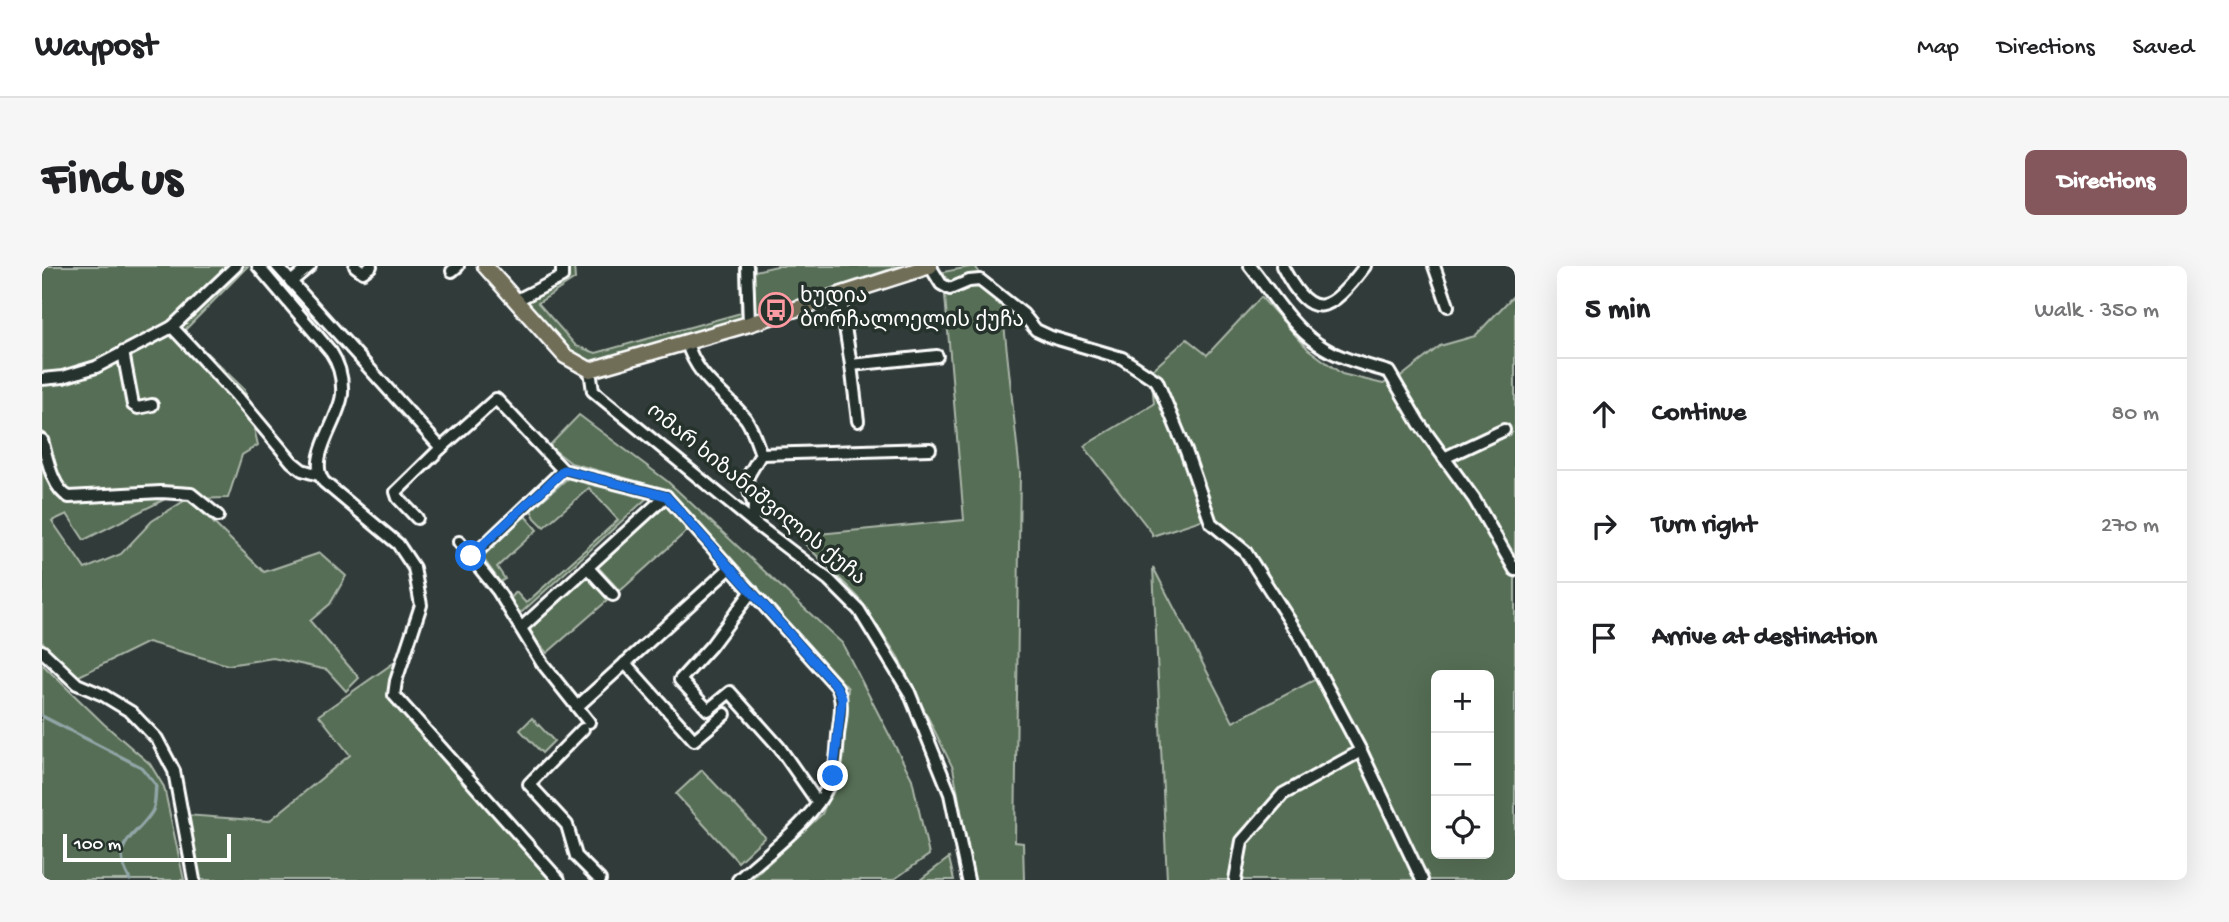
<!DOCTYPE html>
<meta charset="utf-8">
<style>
:root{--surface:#fff;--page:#f6f6f6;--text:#202124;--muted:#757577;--line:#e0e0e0;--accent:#84575d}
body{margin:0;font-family:"Gochi Hand","Noto Sans Georgian",sans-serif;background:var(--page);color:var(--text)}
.controls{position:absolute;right:21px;bottom:21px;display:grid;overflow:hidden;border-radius:10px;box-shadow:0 7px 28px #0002}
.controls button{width:63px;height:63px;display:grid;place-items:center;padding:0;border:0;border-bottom:2px solid var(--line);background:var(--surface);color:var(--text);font:35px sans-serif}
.scale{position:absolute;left:21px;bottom:18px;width:168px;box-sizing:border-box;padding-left:7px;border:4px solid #fff;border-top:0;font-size:19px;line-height:24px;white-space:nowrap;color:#fff;-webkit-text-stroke:5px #26332d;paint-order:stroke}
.stop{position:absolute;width:21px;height:21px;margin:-16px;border:5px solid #1a73e8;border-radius:50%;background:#fff}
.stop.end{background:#1a73e8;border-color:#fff;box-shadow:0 2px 7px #0008}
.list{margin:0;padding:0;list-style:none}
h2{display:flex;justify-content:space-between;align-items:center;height:91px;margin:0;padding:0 28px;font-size:30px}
h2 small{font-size:23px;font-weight:400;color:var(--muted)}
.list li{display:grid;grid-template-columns:46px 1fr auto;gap:21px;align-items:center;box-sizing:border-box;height:112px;padding:0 28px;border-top:2px solid var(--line)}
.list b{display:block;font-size:26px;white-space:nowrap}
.list em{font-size:23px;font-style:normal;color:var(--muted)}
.icon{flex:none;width:38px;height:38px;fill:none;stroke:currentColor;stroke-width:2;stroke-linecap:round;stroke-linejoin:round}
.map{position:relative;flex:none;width:1473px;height:614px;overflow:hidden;border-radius:10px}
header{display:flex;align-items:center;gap:42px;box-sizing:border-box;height:98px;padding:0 35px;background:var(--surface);border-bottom:2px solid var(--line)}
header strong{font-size:33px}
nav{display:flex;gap:38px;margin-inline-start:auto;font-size:24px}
.intro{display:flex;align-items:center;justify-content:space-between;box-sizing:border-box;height:168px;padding:0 42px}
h1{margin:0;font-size:49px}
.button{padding:18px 32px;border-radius:10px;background:var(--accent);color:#fff;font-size:24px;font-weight:700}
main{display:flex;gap:42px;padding:0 42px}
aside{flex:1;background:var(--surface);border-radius:10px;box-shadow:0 7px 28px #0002}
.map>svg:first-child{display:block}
</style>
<header>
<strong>Waypost</strong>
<nav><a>Map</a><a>Directions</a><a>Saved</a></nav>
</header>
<div class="intro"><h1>Find us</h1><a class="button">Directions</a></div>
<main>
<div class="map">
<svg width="1473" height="614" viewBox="0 0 1473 614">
<rect width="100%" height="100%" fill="#313b39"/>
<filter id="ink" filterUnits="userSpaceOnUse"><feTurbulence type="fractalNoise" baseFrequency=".0143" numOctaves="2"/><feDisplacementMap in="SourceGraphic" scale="14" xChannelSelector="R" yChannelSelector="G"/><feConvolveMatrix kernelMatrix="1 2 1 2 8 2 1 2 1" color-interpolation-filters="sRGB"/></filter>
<g filter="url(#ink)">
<g fill="#576e54" stroke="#abb6aa" stroke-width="2" fill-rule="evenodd">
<path d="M0,0H206L142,65L203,124L216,179L200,189L186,232L147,233L222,306L278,287L304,310L288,338L268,355L317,412L304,425L285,404L231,392L186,399L106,376L35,411L0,376ZM125,232L145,233L110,255L79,288L43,303L10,255L25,248L42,274Z"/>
<polygon points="524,0 532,0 533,13 496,37 534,80 554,87 699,47 698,0 713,0 713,5 735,0 858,0 629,75 549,99 533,90 484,35 526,12"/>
<polygon points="933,0 960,40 978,207 973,576 981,577 982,614 932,614 911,502 856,391 817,332 755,270 922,254 901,6"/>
<path d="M1473,28V614H1125L1111,301L1191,456L1280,410L1285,405L1203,281L1165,252L1110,270V267L1042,180L1112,138L1109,105L1145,73L1165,89L1219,31L1266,83L1300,108L1341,118L1360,110L1398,80L1433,70ZM1394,409H1447V588H1394Z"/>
<polygon points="537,149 625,215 800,377 870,513 887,589 851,614 709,614 780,548 800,501 806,422 626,224 529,197 507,180"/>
<polygon points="527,211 536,211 602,226 605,232 480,346 474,345 468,333 474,326 484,337 576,254 547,222 502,261 493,252 489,244"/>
<polygon points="623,238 646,264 578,325 555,300"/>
<polygon points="484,251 495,264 455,301 463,313 458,316 441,292 441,287 480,252"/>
<polygon points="543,308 566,334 505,387 482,361"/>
<polygon points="353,396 347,431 509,614 158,614 154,605 144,549 227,555 308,489 277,449"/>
<polygon points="0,398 62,458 108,498 122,521 142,614 0,614"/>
<polygon points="490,452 512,475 500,487 478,464"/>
<polygon points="660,504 723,571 696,596 634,528"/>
<polygon points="907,592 912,614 878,614"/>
</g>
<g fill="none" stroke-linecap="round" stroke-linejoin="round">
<path stroke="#91a6a8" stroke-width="3.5" d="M0,450L99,501L114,519C113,527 114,540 110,546C92,574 67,576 88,614"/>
<g stroke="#fff" stroke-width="16">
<g id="minor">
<path d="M216,0L289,86C297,98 301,112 300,128C298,154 264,192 282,216L356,278L372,302L379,339L354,415L352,429L517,614"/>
<path d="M235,0L399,182L454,133L521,204L624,230L795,421C802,437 798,452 796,469C795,482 795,499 790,511C776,552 727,585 696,614"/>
<polyline points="313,0 321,6 329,0"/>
<polyline points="705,0 707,58"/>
<polyline points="888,0 899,18 908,23 927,15 938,14 981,48 994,64 1009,71 1080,92 1115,115 1144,185 1169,257 1203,285 1260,374 1319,485 1380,614"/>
<path d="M1208,0C1229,26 1248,59 1276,78C1297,93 1324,99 1347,106L1377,157L1432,233L1473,304"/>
<path d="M1240,0C1270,59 1288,46 1323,0"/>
<polyline points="1392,0 1406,40"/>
<polyline points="410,5 416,0"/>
<polyline points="249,16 268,0"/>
<polyline points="798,29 809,99 895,90"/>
<polyline points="473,35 520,11 520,0"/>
<polyline points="130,61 193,128 250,196 260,204 277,209"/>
<path d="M645,77C656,114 683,126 704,153C711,163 715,178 719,188L888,183"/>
<polyline points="81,86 91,139 96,142 110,139"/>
<polyline points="809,99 816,155"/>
<polyline points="548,104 551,125 711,256 787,314 817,344 867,426 908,528 926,614"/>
<polyline points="0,113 21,111 54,101 130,61 194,0"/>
<path d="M0,174C5,191 10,223 27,231L119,226L149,228L176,250"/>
<polyline points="1402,192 1462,164"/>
<polyline points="375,252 356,232 354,226 399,182"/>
<polyline points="711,256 712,240 705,218 706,210 719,188"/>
<polyline points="417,276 456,325 500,397 547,456"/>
<polyline points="430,291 521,204"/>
<polyline points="545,301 571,329"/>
<polyline points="710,325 669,380 638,414 666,444 688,426 737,481 776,537"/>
<polyline points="479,362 624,230"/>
<polyline points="0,385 35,418 61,429 89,446 115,473 132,505 152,614"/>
<polyline points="583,397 652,474 683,448"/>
<polyline points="536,440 688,302"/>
<polyline points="541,463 487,518 525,559 534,590 558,614"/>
<polyline points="1193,614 1200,575 1241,528 1319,485"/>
</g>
</g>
<g stroke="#fff" stroke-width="19">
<polyline id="major" points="443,0 523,90 548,104 707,58 888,0"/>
</g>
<use href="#minor" stroke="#26332d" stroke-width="10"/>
<use href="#major" stroke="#716e59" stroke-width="14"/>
</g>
</g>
<g fill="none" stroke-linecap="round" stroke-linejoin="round" filter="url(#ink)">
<polyline stroke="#1a73e8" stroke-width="9" points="429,290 522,204 624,230 795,421 800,432 791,510"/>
</g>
<defs>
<g id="bus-ring" transform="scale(1.75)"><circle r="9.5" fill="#26332d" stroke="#ff9aa2" stroke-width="1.5"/><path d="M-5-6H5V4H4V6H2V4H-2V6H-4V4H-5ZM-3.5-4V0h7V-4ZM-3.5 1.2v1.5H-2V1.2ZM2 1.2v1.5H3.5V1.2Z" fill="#ff9aa2"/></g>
</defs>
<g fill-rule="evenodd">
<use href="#bus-ring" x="734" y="44"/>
</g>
<g text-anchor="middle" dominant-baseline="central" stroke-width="7" stroke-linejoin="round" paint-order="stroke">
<g font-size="21" fill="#fff" stroke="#26332d" text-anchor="start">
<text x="758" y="32">ხუდია<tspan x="758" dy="24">ბორჩალოელის ქუჩა</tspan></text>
</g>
<g font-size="21" fill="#fff" stroke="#26332d">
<text transform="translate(713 230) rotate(39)">ომარ ხიზანიშვილის ქუჩა</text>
</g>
</g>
</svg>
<div class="controls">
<button>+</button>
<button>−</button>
<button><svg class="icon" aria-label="locate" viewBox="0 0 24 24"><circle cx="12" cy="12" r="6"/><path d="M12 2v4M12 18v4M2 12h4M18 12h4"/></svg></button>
</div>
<div class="scale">100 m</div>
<div class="stop" style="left:429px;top:290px"></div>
<div class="stop end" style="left:791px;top:510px"></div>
</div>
<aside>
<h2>5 min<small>Walk · 350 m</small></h2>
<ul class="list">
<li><svg class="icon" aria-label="ahead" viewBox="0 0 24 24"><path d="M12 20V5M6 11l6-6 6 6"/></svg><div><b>Continue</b></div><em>80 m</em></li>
<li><svg class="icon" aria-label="right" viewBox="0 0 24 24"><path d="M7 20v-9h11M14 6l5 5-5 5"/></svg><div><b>Turn right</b></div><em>270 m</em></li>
<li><svg class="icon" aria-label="arrive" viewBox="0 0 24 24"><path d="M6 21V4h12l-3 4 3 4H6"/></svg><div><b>Arrive at destination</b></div></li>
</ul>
</aside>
</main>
